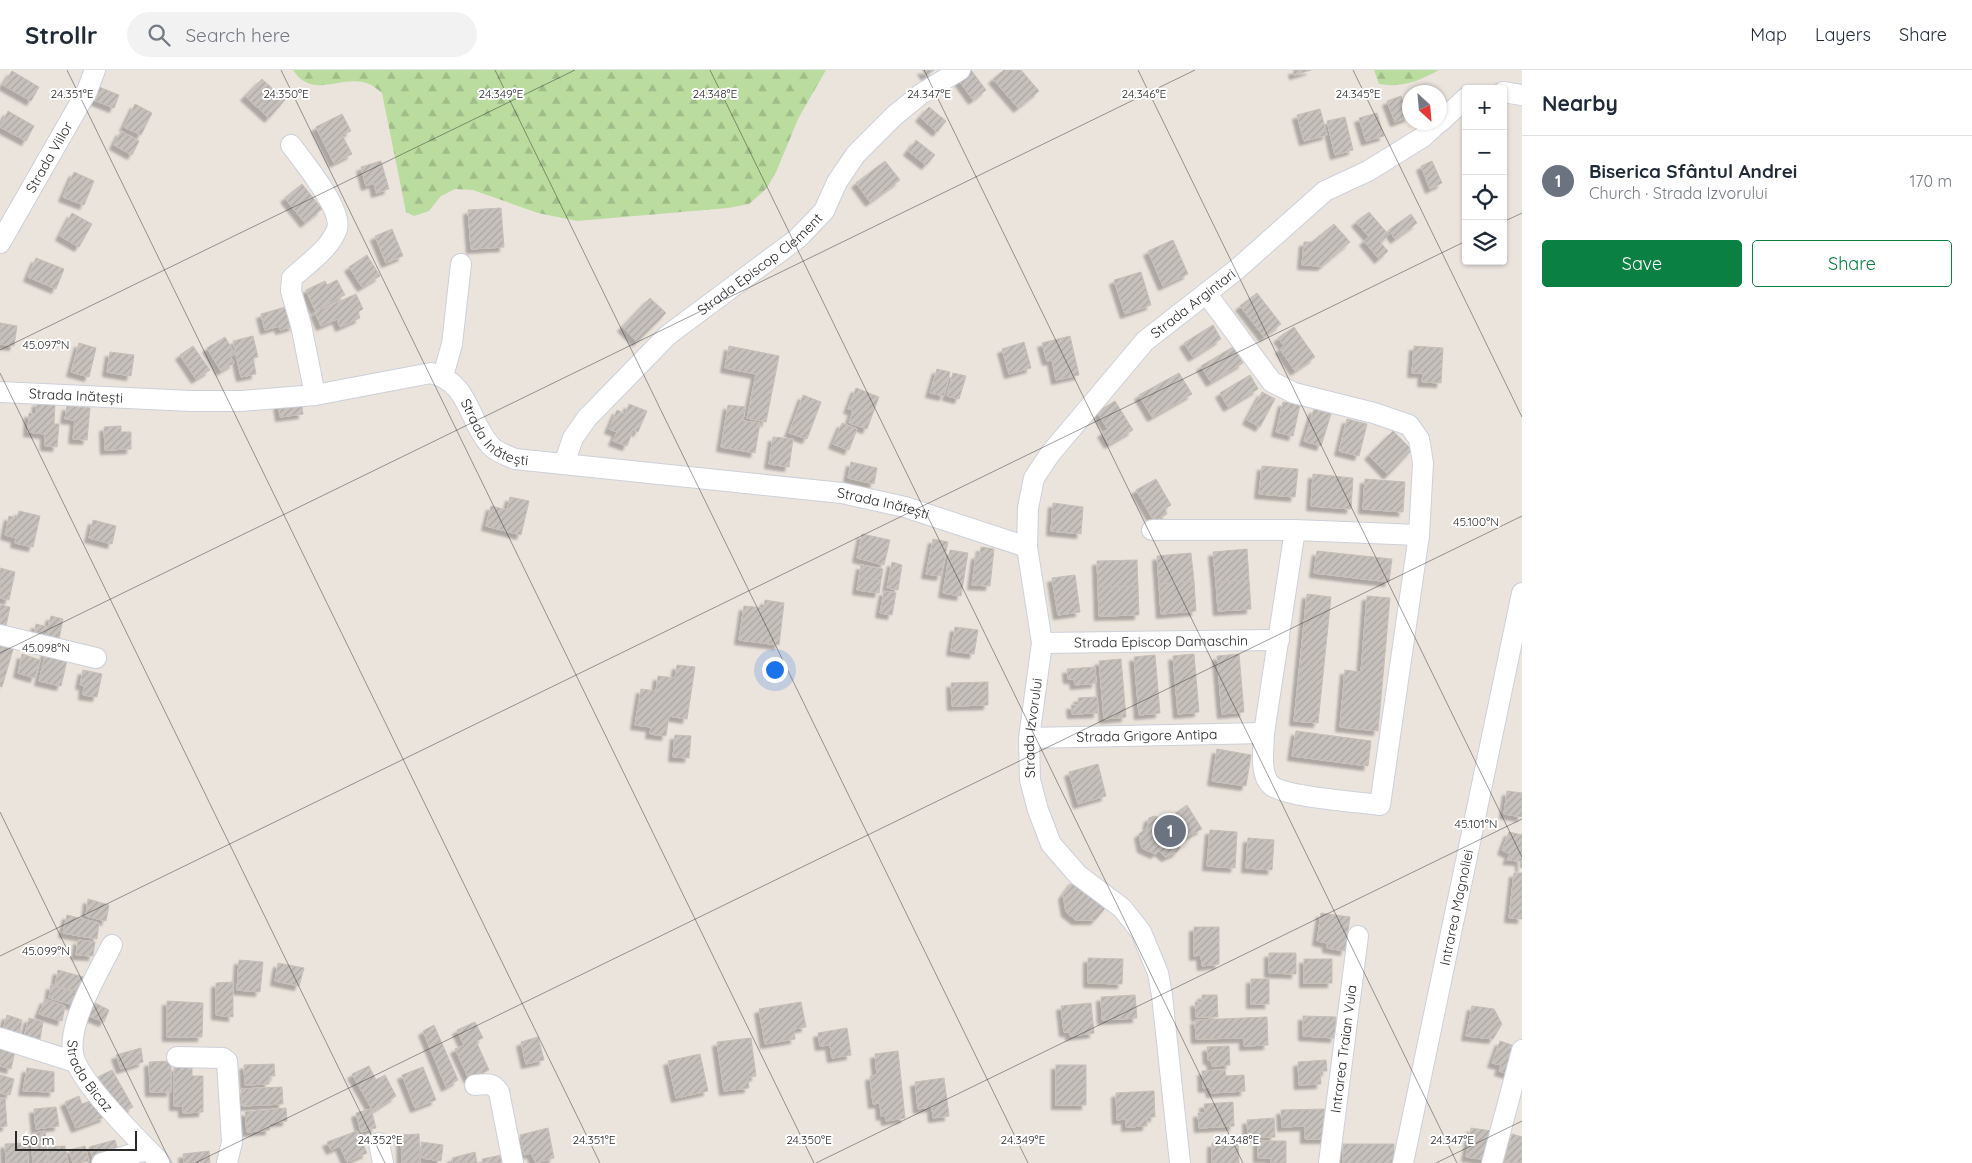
<!DOCTYPE html>
<meta charset="utf-8">
<style>
:root{--surface:#fff;--page:#f2f2f3;--text:#1f2937;--muted:#747a83;--line:#e0e1e3;--accent:#0b8043}
body{margin:0;font-family:Quicksand,sans-serif;background:var(--page);color:var(--text)}
.controls{position:absolute;right:15px;top:15px;display:grid;overflow:hidden;border-radius:5px;box-shadow:0 1px 4px #0004}
.controls button{width:45px;height:45px;display:grid;place-items:center;padding:0;border:0;border-bottom:1px solid var(--line);background:var(--surface);color:var(--text);font:25px sans-serif}
.compass{position:absolute;left:1402px;top:15px;width:45px;height:45px;border-radius:50%;background:var(--surface);box-shadow:0 1px 4px #0004;rotate:154deg}
.scale{position:absolute;left:15px;bottom:12px;width:122px;box-sizing:border-box;padding-left:5px;border:2px solid #2a2a2a;border-top:0;font-size:14px;line-height:18px;white-space:nowrap;color:#2a2a2a;-webkit-text-stroke:4px #fff;paint-order:stroke}
.you{position:absolute;left:774px;top:599px;width:18px;height:18px;margin:-12px;border:4px solid #fff;border-radius:50%;background:#1a73e8;box-shadow:0 0 0 8px #1a73e833}
.badge{display:grid;place-items:center;width:32px;height:32px;border-radius:50%;background:var(--accent);color:#fff;font-size:16px;font-weight:700}
.pin{position:absolute;translate:-50% -50%;border:2px solid #fff;box-shadow:0 1px 5px #0006}
.list{margin:0;padding:0;list-style:none}
h2{display:flex;justify-content:space-between;align-items:center;height:65px;margin:0;padding:0 20px;font-size:21px}
h2 small{font-size:16px;font-weight:400;color:var(--muted)}
.list li{display:grid;grid-template-columns:32px 1fr auto;gap:15px;align-items:center;box-sizing:border-box;height:90px;padding:0 20px;border-top:1px solid var(--line)}
.list b{display:block;font-size:19px;white-space:nowrap}
.list p{margin:0;font-size:16px;white-space:nowrap;color:var(--muted)}
.list em{font-size:16px;font-style:normal;color:var(--muted)}
.actions{display:flex;gap:10px;padding:15px 20px}
.actions a{flex:1;padding:11px 0;border:1px solid var(--accent);border-radius:5px;text-align:center;font-size:18px;color:var(--accent)}
.actions .main{background:var(--accent);color:#fff}
.icon{flex:none;width:28px;height:28px;fill:none;stroke:currentColor;stroke-width:2;stroke-linecap:round;stroke-linejoin:round}
.map{position:relative;flex:none;width:1522px;height:1093px;overflow:hidden}
header{display:flex;align-items:center;gap:30px;box-sizing:border-box;height:70px;padding:0 25px;background:var(--surface);border-bottom:1px solid var(--line)}
header strong{font-size:24px}
nav{display:flex;gap:28px;margin-inline-start:auto;font-size:18px}
.search{width:350px;height:45px;background:var(--page);display:flex;align-items:center;gap:12px;box-sizing:border-box;padding:0 18px;border-radius:28px;color:var(--muted);font-size:19px}
main{display:flex}
aside{flex:1;background:var(--surface)}
.map>svg:first-child{display:block}
</style>
<header>
<strong>Strollr</strong>
<div class="search"><svg class="icon" aria-label="search" viewBox="0 0 24 24"><circle cx="10" cy="10" r="6"/><path d="M15 15l6 6"/></svg>Search here</div>
<nav><a>Map</a><a>Layers</a><a>Share</a></nav>
</header>
<main>
<div class="map">
<svg width="1522" height="1093" viewBox="0 0 1522 1093">
<defs>
<pattern id="forest-firs" width="22" height="20" patternUnits="userSpaceOnUse" patternTransform="scale(1.25)"><rect width="22" height="20" fill="#badc9f"/><path d="M5 1l3.5 6h-7zM16 11l3.5 6h-7z" fill="#a0bd89"/></pattern>
<pattern id="building-hatch" width="6" height="6" patternUnits="userSpaceOnUse" patternTransform="scale(1.25)"><rect width="6" height="6" fill="#c6c1bd"/><path d="M-1 1l2-2M0 6l6-6M5 7l2-2" fill="none" stroke="#aaa6a3"/></pattern>
<filter id="shadow"><feDropShadow dx="-4.5" dy="4.5" stdDeviation="1" flood-color="#0004"/></filter>
</defs>
<rect width="100%" height="100%" fill="#ebe4dd"/>
<g fill="url(#forest-firs)">
<path d="M293,0H826L798,49L777,100L767,118L749,134L728,138L577,151L538,143L473,120L455,119L441,126L429,141L414,146L406,142L382,23C378,20 374,16 369,14C342,3 313,31 293,0Z"/>
<path d="M1374,0H1439C1419,11 1402,18 1379,14Z"/>
</g>
<g fill="url(#building-hatch)" stroke="#c6bfb7" filter="url(#shadow)">
<polygon points="922,0 934,0 926,6"/>
<polygon points="971,0 986,20 973,30 958,9"/>
<polygon points="1004,0 1021,0 1039,21 1018,38 993,9"/>
<polygon points="1293,0 1311,0 1294,5"/>
<polygon points="12,1 39,17 31,31 3,15"/>
<polygon points="262,9 285,30 269,48 245,26"/>
<polygon points="99,17 119,25 114,38 94,30"/>
<polygon points="1401,26 1409,47 1395,52 1387,31"/>
<polygon points="135,34 152,43 141,65 124,57"/>
<polygon points="929,37 946,51 937,62 920,47"/>
<polygon points="1320,39 1327,65 1304,71 1297,45"/>
<polygon points="8,41 34,56 26,71 0,57"/>
<polygon points="1377,43 1384,66 1366,71 1359,48"/>
<polygon points="342,44 351,61 342,65 352,84 334,93 316,57"/>
<polygon points="1345,47 1353,80 1335,85 1327,51"/>
<polygon points="121,61 139,71 132,85 114,75"/>
<polygon points="916,70 935,85 926,95 908,81"/>
<polygon points="381,91 389,119 376,123 374,113 366,116 361,97"/>
<polygon points="885,91 900,110 870,132 856,113"/>
<polygon points="1432,91 1442,113 1430,119 1421,96"/>
<polygon points="74,102 94,111 84,135 63,127"/>
<polygon points="302,114 322,139 305,153 285,128"/>
<polygon points="501,138 504,177 471,179 468,140"/>
<polygon points="1369,142 1389,165 1380,172 1388,181 1379,189 1364,171 1369,167 1356,152"/>
<polygon points="72,143 92,154 79,177 60,166"/>
<polygon points="1411,144 1417,153 1395,169 1389,160"/>
<polygon points="1334,154 1350,172 1322,196 1302,195 1304,172 1312,172"/>
<polygon points="392,159 403,186 386,193 375,166"/>
<polygon points="1173,170 1188,204 1163,216 1148,181"/>
<polygon points="367,185 380,206 362,217 349,197"/>
<polygon points="36,188 64,199 56,219 28,207"/>
<polygon points="1141,202 1151,235 1125,244 1114,210"/>
<polygon points="337,210 345,225 315,240 306,220 325,211 327,215"/>
<polygon points="1257,223 1281,254 1264,267 1240,236"/>
<polygon points="356,224 363,239 358,242 360,248 340,257 337,249 321,256 315,242"/>
<polygon points="650,228 666,243 637,272 622,257"/>
<polygon points="289,236 294,256 280,260 279,256 265,260 261,244"/>
<polygon points="0,253 17,256 14,276 0,274"/>
<polygon points="1213,255 1221,269 1193,287 1184,273"/>
<polygon points="1294,257 1315,287 1295,301 1280,279 1284,276 1278,268"/>
<polygon points="253,266 258,287 253,288 256,304 241,307 233,271"/>
<polygon points="1070,266 1079,305 1056,310 1052,290 1047,291 1042,273"/>
<polygon points="225,267 235,284 230,286 234,293 221,301 207,278"/>
<polygon points="1024,272 1031,298 1009,304 1002,279"/>
<polygon points="79,273 96,278 89,307 71,302"/>
<polygon points="193,276 210,300 196,309 180,285"/>
<polygon points="729,276 779,286 766,352 747,348 756,304 725,298"/>
<polygon points="1414,276 1443,278 1441,313 1422,312 1423,303 1412,303"/>
<polygon points="1233,277 1243,293 1211,312 1201,296"/>
<polygon points="110,282 134,285 131,306 107,302"/>
<polygon points="937,299 950,302 944,326 930,323"/>
<polygon points="953,303 966,306 959,329 947,326"/>
<polygon points="1179,303 1192,324 1152,347 1139,325"/>
<polygon points="1250,305 1258,319 1228,337 1220,323"/>
<polygon points="856,318 879,327 867,359 849,353 853,340 848,339"/>
<polygon points="1262,322 1275,329 1260,357 1247,350"/>
<polygon points="803,325 821,332 807,369 789,363"/>
<polygon points="301,329 303,344 280,347 278,332"/>
<polygon points="1115,331 1133,360 1109,374 1102,363 1108,359 1097,342"/>
<polygon points="37,332 55,334 54,354 59,354 57,377 45,376 45,364 28,362 29,343 36,344"/>
<polygon points="1283,332 1300,335 1293,366 1276,362"/>
<polygon points="629,334 647,341 638,362 633,360 627,376 613,371 617,362 609,359 617,340 625,344"/>
<polygon points="728,335 745,337 743,351 760,353 755,383 721,377"/>
<polygon points="67,336 90,338 87,370 73,369 75,350 65,349"/>
<polygon points="1314,339 1331,344 1321,376 1304,371"/>
<polygon points="1347,349 1367,354 1359,386 1339,381"/>
<polygon points="842,353 857,359 849,380 833,374"/>
<polygon points="121,356 121,362 131,362 131,379 105,380 104,357"/>
<polygon points="1393,361 1412,380 1388,405 1369,385"/>
<polygon points="773,367 793,369 789,397 769,394"/>
<polygon points="851,392 877,398 874,414 848,408"/>
<polygon points="1262,396 1298,399 1295,427 1259,424"/>
<polygon points="1313,404 1353,408 1351,439 1311,436"/>
<polygon points="1156,409 1171,435 1165,439 1167,444 1154,451 1136,420"/>
<polygon points="1365,409 1405,412 1403,442 1363,439"/>
<polygon points="510,427 529,431 521,465 486,456 491,436 507,440"/>
<polygon points="1053,433 1083,437 1081,464 1051,461"/>
<polygon points="19,441 40,446 33,477 15,473 16,468 5,465 9,446 17,448"/>
<polygon points="93,450 116,456 112,474 89,468"/>
<polygon points="862,464 890,470 884,495 857,488"/>
<polygon points="933,469 948,472 941,506 926,504"/>
<polygon points="981,477 994,479 990,516 972,515 976,485 980,485"/>
<polygon points="1247,479 1249,510 1216,512 1213,482"/>
<polygon points="950,480 968,483 961,526 943,523"/>
<polygon points="1317,481 1392,489 1389,512 1314,503"/>
<polygon points="1191,483 1194,511 1159,514 1157,486"/>
<polygon points="1137,490 1138,516 1098,517 1097,491"/>
<polygon points="892,492 902,495 898,520 887,518"/>
<polygon points="861,495 883,499 881,510 859,507"/>
<polygon points="0,498 15,502 9,530 0,528"/>
<polygon points="1075,505 1080,542 1058,545 1052,508"/>
<polygon points="859,507 881,510 879,523 857,520"/>
<polygon points="1249,510 1251,539 1218,541 1216,512"/>
<polygon points="1194,511 1196,541 1161,544 1159,514"/>
<polygon points="1138,516 1139,545 1099,546 1098,517"/>
<polygon points="884,521 896,523 892,545 880,543"/>
<polygon points="1307,524 1331,527 1318,653 1294,651"/>
<polygon points="1367,526 1390,528 1378,661 1340,657 1345,600 1361,602"/>
<polygon points="765,530 784,533 779,575 739,570 744,536 764,538"/>
<polygon points="0,535 10,537 6,556 0,555"/>
<polygon points="51,546 63,549 58,574 33,569 36,554 48,557"/>
<polygon points="955,557 978,560 974,584 951,581"/>
<polygon points="0,572 14,576 2,617 0,616"/>
<polygon points="46,581 68,586 61,616 39,611"/>
<polygon points="22,584 40,590 35,608 18,603"/>
<polygon points="1194,584 1199,642 1178,644 1173,586"/>
<polygon points="1239,584 1244,642 1222,644 1217,586"/>
<polygon points="1155,585 1160,643 1139,645 1134,587"/>
<polygon points="1121,589 1126,647 1104,649 1099,591"/>
<polygon points="677,595 695,597 687,649 669,646 666,666 650,664 651,657 635,655 641,619 656,621 658,606 675,608"/>
<polygon points="1095,597 1096,613 1075,615 1074,609 1068,609 1067,599"/>
<polygon points="83,600 102,604 97,627 83,625 84,615 80,615"/>
<polygon points="988,612 988,635 952,636 951,613"/>
<polygon points="1097,627 1098,643 1072,644 1071,635 1079,635 1078,628"/>
<polygon points="1296,661 1371,671 1368,696 1292,686"/>
<polygon points="675,665 691,666 689,688 673,687"/>
<polygon points="1217,679 1251,685 1246,716 1212,711"/>
<polygon points="1098,694 1106,726 1078,734 1069,702"/>
<polygon points="1507,721 1522,723 1522,747 1504,744"/>
<polygon points="1187,735 1202,759 1179,771 1180,778 1177,782 1166,787 1159,781 1155,784 1142,778 1139,764 1147,758 1149,748 1154,746 1166,750"/>
<polygon points="1210,760 1237,762 1235,798 1207,796"/>
<polygon points="1509,762 1522,765 1522,798 1520,797 1520,791 1507,790 1510,784 1502,780"/>
<polygon points="1248,768 1274,770 1272,800 1246,798"/>
<polygon points="1514,803 1522,803 1522,849 1509,848"/>
<polygon points="1074,810 1107,836 1095,850 1076,850 1066,842 1063,825"/>
<polygon points="88,829 109,835 106,851 86,846"/>
<polygon points="1321,843 1350,847 1345,881 1327,878 1327,873 1317,871"/>
<polygon points="67,845 99,853 97,869 63,863"/>
<polygon points="1194,857 1219,857 1219,894 1202,896 1201,885 1194,886"/>
<polygon points="78,870 95,872 93,886 76,885"/>
<polygon points="1269,883 1296,883 1296,904 1269,903"/>
<polygon points="1088,888 1123,889 1122,914 1088,913"/>
<rect x="1304" y="889" width="28" height="24"/>
<polygon points="239,890 263,892 260,922 237,920"/>
<polygon points="278,893 304,898 299,916 275,911"/>
<polygon points="58,900 87,908 86,923 55,916"/>
<rect x="1251" y="909" width="18" height="25"/>
<polygon points="233,912 233,947 216,945 216,913"/>
<polygon points="51,915 82,925 77,936 49,928"/>
<polygon points="1135,925 1137,948 1102,950 1101,927"/>
<polygon points="1202,925 1217,925 1218,947 1196,947 1195,932 1202,932"/>
<polygon points="45,929 65,936 62,951 39,944"/>
<polygon points="167,931 203,933 202,967 167,967"/>
<polygon points="801,932 806,957 794,959 795,969 765,974 759,939"/>
<polygon points="95,933 109,940 104,952 89,946"/>
<polygon points="1091,933 1094,963 1070,966 1070,962 1064,962 1061,936"/>
<polygon points="1472,936 1494,939 1502,954 1493,969 1466,966"/>
<polygon points="7,945 22,950 19,968 2,963"/>
<polygon points="1303,946 1336,947 1335,968 1303,966"/>
<polygon points="1267,947 1268,975 1244,976 1244,968 1196,969 1195,950"/>
<polygon points="29,948 43,952 39,975 23,970"/>
<polygon points="475,952 483,968 476,971 489,1000 469,1009 455,979 464,975 457,960"/>
<polygon points="434,955 458,1010 446,1017 423,961"/>
<polygon points="847,958 851,985 832,988 830,975 820,976 818,963"/>
<polygon points="538,967 544,990 526,994 521,972"/>
<polygon points="751,968 756,1006 748,1007 749,1018 724,1021 717,972"/>
<polygon points="1500,971 1517,977 1509,1004 1499,1001 1501,995 1492,993"/>
<polygon points="1229,976 1230,995 1212,996 1211,990 1208,990 1207,977"/>
<polygon points="0,978 15,981 11,999 0,996"/>
<polygon points="141,978 143,992 121,999 116,985"/>
<polygon points="898,981 905,1048 886,1051 885,1045 881,1046 880,1033 873,1034 870,1006 877,1005 875,984"/>
<polygon points="700,984 708,1021 676,1028 668,991"/>
<polygon points="1326,990 1327,1001 1320,1001 1321,1014 1299,1015 1298,992"/>
<polygon points="171,991 171,1022 150,1022 149,992"/>
<polygon points="274,994 275,1006 269,1006 269,1014 245,1015 244,995"/>
<rect x="1056" y="995" width="30" height="40"/>
<polygon points="369,996 376,1010 385,1005 396,1026 373,1041 352,1004"/>
<polygon points="174,997 192,997 192,1006 203,1006 203,1042 183,1043 183,1036 174,1036"/>
<polygon points="423,997 436,1030 415,1038 402,1005"/>
<polygon points="27,998 54,1002 54,1022 23,1021"/>
<polygon points="112,1000 133,1037 121,1043 98,1007"/>
<polygon points="1225,1000 1226,1006 1244,1005 1245,1021 1211,1023 1210,1017 1203,1018 1202,1001"/>
<polygon points="0,1005 14,1009 10,1025 0,1023"/>
<polygon points="944,1008 949,1046 933,1048 932,1037 918,1039 915,1012"/>
<polygon points="282,1017 283,1034 242,1036 241,1019"/>
<polygon points="1154,1021 1155,1047 1147,1047 1147,1056 1126,1057 1126,1049 1117,1050 1116,1023"/>
<polygon points="79,1026 82,1034 90,1031 93,1037 100,1034 105,1047 76,1058 65,1032"/>
<polygon points="0,1028 5,1028 7,1056 0,1057"/>
<polygon points="1233,1032 1234,1056 1199,1058 1198,1043 1205,1043 1204,1034"/>
<polygon points="56,1037 59,1056 36,1059 34,1039"/>
<polygon points="286,1038 287,1051 269,1053 270,1060 247,1062 245,1042"/>
<polygon points="371,1039 376,1058 361,1062 356,1043"/>
<polygon points="1327,1039 1328,1069 1305,1069 1305,1056 1282,1057 1281,1040"/>
<polygon points="1274,1048 1275,1067 1248,1068 1247,1050"/>
<polygon points="548,1058 554,1088 536,1093 531,1083 524,1085 520,1065"/>
<polygon points="1471,1058 1492,1061 1488,1090 1466,1087"/>
<polygon points="45,1061 48,1093 33,1093 31,1064"/>
<polygon points="357,1061 367,1083 347,1092 340,1076 331,1080 327,1072"/>
<polygon points="419,1064 420,1093 402,1093 401,1065"/>
<polygon points="1512,1064 1522,1067 1522,1093 1504,1092"/>
<polygon points="115,1070 119,1084 94,1091 89,1077"/>
<polygon points="1258,1071 1286,1071 1286,1093 1271,1093 1271,1088 1258,1088"/>
<polygon points="421,1072 443,1075 441,1091 422,1088"/>
<polygon points="1238,1072 1239,1093 1212,1093 1212,1073"/>
<polygon points="27,1073 28,1093 6,1093 5,1074"/>
<rect x="1343" y="1074" width="51" height="19"/>
<polygon points="65,1076 68,1093 50,1093 48,1077"/>
<polygon points="85,1076 89,1091 73,1093 69,1080"/>
<polygon points="209,1081 210,1093 184,1093 183,1084"/>
<polygon points="475,1082 477,1093 453,1093 452,1088"/>
<polygon points="502,1085 503,1093 483,1093 482,1089"/>
</g>
<g fill="none" stroke-linecap="round" stroke-linejoin="round">
<g stroke="#ccd0da" stroke-width="22">
<g id="minor">
<polyline points="1503,22 1522,25"/>
<polyline points="1440,52 1466,28"/>
<path d="M291,75C303,91 343,140 337,159C330,179 307,194 292,208L291,221L301,255L315,325"/>
<path id="s1" d="M0,173L87,21L95,0"/>
<path d="M1206,223L1272,312L1294,323L1374,343L1409,355L1419,369L1423,393L1419,465L1380,735C1360,732 1283,727 1271,715C1259,704 1264,678 1264,663L1295,460"/>
<polyline points="443,306 452,274 461,194"/>
<path id="s2" d="M0,322L191,331H241L315,325L431,303C470,312 468,352 491,376C498,383 506,385 515,389L842,423L905,437L1027,477"/>
<path id="s3" d="M564,394L573,368L587,348L668,265L797,169L824,141L837,112L856,84L894,46L921,24L960,0"/>
<polyline points="1152,460 1295,460 1419,465"/>
<polyline points="0,565 96,588"/>
<path id="s4" d="M1042,573L1279,570"/>
<path id="s5" d="M1029,668L1264,663"/>
<path id="s6" d="M112,875C98,903 68,952 73,983C76,1009 141,1073 161,1093"/>
<polyline points="0,968 75,992"/>
<polyline points="177,987 223,988 227,991 232,1072 227,1093"/>
<path d="M475,1015C487,1014 492,1012 499,1022L513,1093"/>
<polyline points="379,1073 383,1093"/>
<polyline points="102,1093 146,1080"/>
<path id="s7" d="M1180,1093L1162,925L1158,903L1141,862L1122,838L1078,805L1051,774L1038,740L1030,710L1029,668L1042,573L1027,477L1028,438L1034,408L1050,384L1145,271L1236,200L1325,121L1368,101L1423,67L1439,52"/>
<path id="s8" d="M1329,1093L1358,866"/>
<path id="s9" d="M1403,1093L1522,523"/>
<polyline points="1492,1093 1522,980"/>
</g>
</g>
<use href="#minor" stroke="#fff" stroke-width="20"/>
</g>
<path fill="none" stroke="#2a2a2a" stroke-width="1" stroke-opacity="0.45" d="M67,0L600,1093M281,0L814,1093M495,0L1028,1093M710,0L1243,1093M924,0L1457,1093M1138,0L1522,787M1353,0L1522,347M1503,152L1522,143M0,280L575,0M0,303L385,1093M0,583L1195,0M0,742L171,1093M0,886L1466,171M195,1093L1522,446M816,1093L1522,749M1436,1093L1522,1051"/>
<g text-anchor="middle" dominant-baseline="central" stroke-width="4" stroke-linejoin="round" paint-order="stroke">
<g font-size="14" fill="#2a2a2a" stroke="#fff">
<text stroke="none"><textPath href="#s1" startOffset="99">Strada Viilor</textPath></text>
<text stroke="none"><textPath href="#s3" startOffset="284">Strada Episcop Clement</textPath></text>
<text stroke="none"><textPath href="#s7" startOffset="972">Strada Argintari</textPath></text>
<text stroke="none"><textPath href="#s2" startOffset="76">Strada Inătești</textPath></text>
<text stroke="none"><textPath href="#s2" startOffset="525">Strada Inătești</textPath></text>
<text stroke="none"><textPath href="#s2" startOffset="930">Strada Inătești</textPath></text>
<text stroke="none"><textPath href="#s4" startOffset="119">Strada Episcop Damaschin</textPath></text>
<text stroke="none"><textPath href="#s7" startOffset="482">Strada Izvorului</textPath></text>
<text stroke="none"><textPath href="#s5" startOffset="118">Strada Grigore Antipa</textPath></text>
<text stroke="none"><textPath href="#s9" startOffset="261">Intrarea Magnoliei</textPath></text>
<text stroke="none"><textPath href="#s8" startOffset="115">Intrarea Traian Vuia</textPath></text>
<text stroke="none"><textPath href="#s6" startOffset="144">Strada Bicaz</textPath></text>
</g>
</g>
<g font-size="12" text-anchor="middle" fill="#2a2a2a" stroke="#fff" stroke-width="4" stroke-linejoin="round" paint-order="stroke">
<text x="72" y="28">24.351°E</text>
<text x="286" y="28">24.350°E</text>
<text x="715" y="28">24.348°E</text>
<text x="929" y="28">24.347°E</text>
<text x="1144" y="28">24.346°E</text>
<text x="1358" y="28">24.345°E</text>
<text x="501" y="28">24.349°E</text>
<text x="46" y="279">45.097°N</text>
<text x="1476" y="456">45.100°N</text>
<text x="46" y="582">45.098°N</text>
<text x="1476" y="758">45.101°N</text>
<text x="46" y="885">45.099°N</text>
<text x="380" y="1074">24.352°E</text>
<text x="594" y="1074">24.351°E</text>
<text x="809" y="1074">24.350°E</text>
<text x="1023" y="1074">24.349°E</text>
<text x="1237" y="1074">24.348°E</text>
<text x="1452" y="1074">24.347°E</text>
</g>
</svg>
<div class="controls">
<button>+</button>
<button>−</button>
<button><svg class="icon" aria-label="locate" viewBox="0 0 24 24"><circle cx="12" cy="12" r="6"/><path d="M12 2v4M12 18v4M2 12h4M18 12h4"/></svg></button>
<button><svg class="icon" aria-label="layers" viewBox="0 0 24 24"><path d="M12 4l9 5-9 5-9-5zM3 14l9 5 9-5"/></svg></button>
</div>
<svg class="compass" viewBox="-18 -18 36 36"><path d="M0-13l5 13h-10z" fill="#e53935"/><path d="M0 13l5-13h-10z" fill="#747a83"/></svg>
<div class="scale">50 m</div>
<div class="you"></div>
<div class="pin badge" style="left:1170px;top:761px;background:#6b7280">1</div>
</div>
<aside>
<h2>Nearby<small></small></h2>
<ul class="list">
<li><span class="badge" style="background:#6b7280">1</span><div><b>Biserica Sfântul Andrei</b><p>Church · Strada Izvorului</p></div><em>170 m</em></li>
</ul>
<div class="actions"><a class="main">Save</a><a>Share</a></div>
</aside>
</main>
